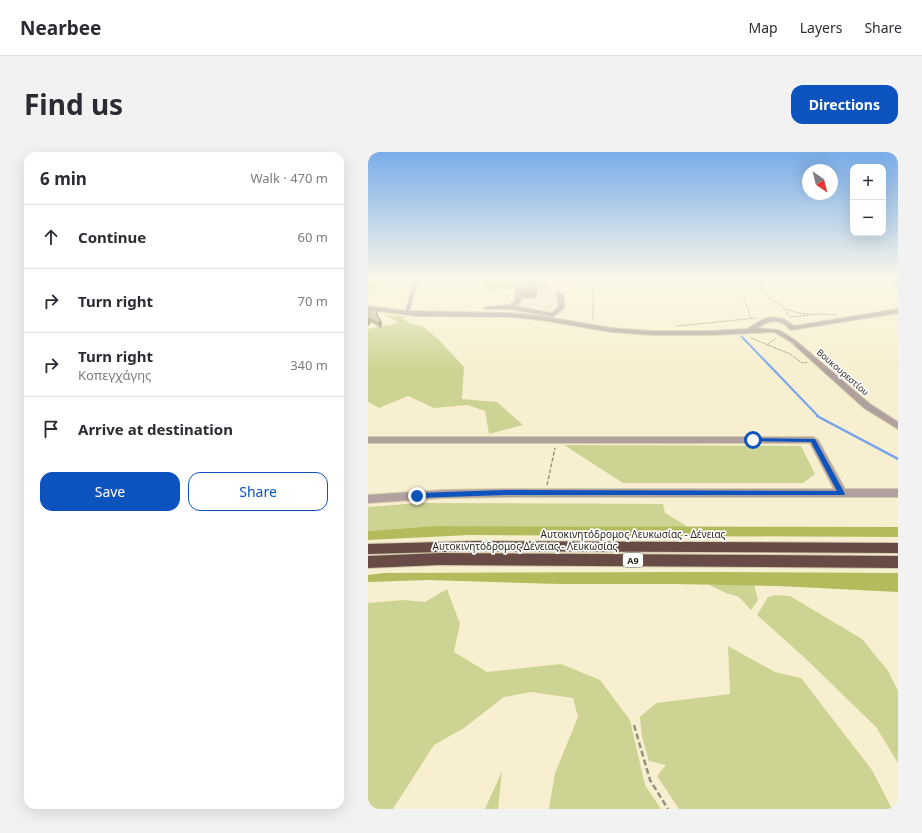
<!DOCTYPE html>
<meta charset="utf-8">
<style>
:root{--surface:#fff;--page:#f2f2f3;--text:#2b2b33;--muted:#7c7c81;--line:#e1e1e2;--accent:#0d53be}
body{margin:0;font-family:"Noto Sans",sans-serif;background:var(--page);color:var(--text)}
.controls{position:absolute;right:12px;top:12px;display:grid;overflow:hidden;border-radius:8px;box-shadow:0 4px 16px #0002}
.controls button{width:36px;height:36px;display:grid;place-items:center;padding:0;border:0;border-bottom:1px solid var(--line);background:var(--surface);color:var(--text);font:20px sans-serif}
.compass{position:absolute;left:434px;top:12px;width:36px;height:36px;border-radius:50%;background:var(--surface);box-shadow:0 4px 16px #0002;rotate:145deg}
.stop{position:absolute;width:12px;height:12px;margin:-9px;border:3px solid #0d53be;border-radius:50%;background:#fff}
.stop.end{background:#0d53be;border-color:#fff;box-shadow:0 1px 4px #0008}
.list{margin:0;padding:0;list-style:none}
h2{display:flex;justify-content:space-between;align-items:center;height:52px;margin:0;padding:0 16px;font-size:17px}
h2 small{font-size:13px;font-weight:400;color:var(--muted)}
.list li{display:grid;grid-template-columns:26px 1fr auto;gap:12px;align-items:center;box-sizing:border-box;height:64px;padding:0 16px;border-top:1px solid var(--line)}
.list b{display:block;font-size:15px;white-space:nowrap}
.list p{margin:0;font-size:13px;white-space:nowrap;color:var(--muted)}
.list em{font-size:13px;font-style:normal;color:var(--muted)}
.actions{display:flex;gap:8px;padding:12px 16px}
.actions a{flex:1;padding:9px 0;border:1px solid var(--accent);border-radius:12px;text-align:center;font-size:14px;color:var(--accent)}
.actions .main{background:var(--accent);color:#fff}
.icon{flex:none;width:22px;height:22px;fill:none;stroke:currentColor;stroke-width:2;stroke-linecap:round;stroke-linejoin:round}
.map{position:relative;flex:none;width:530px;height:657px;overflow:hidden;border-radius:12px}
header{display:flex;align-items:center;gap:24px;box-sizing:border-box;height:56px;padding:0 20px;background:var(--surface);border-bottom:1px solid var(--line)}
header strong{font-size:19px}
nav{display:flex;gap:22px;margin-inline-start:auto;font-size:14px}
.intro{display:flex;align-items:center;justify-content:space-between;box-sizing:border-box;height:96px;padding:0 24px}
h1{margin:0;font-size:28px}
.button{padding:10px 18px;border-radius:12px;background:var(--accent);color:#fff;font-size:14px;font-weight:700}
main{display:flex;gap:24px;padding:0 24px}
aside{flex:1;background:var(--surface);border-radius:12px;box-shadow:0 4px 16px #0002}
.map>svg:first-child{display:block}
</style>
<header>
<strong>Nearbee</strong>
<nav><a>Map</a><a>Layers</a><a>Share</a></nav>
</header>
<div class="intro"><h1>Find us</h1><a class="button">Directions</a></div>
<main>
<aside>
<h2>6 min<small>Walk · 470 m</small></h2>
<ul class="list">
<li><svg class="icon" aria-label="ahead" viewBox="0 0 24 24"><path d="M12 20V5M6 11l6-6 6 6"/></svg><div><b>Continue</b></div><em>60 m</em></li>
<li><svg class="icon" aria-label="right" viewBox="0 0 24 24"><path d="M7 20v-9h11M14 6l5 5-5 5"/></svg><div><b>Turn right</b></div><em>70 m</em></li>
<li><svg class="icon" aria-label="right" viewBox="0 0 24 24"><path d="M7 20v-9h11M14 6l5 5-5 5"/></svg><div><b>Turn right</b><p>Κοπεγχάγης</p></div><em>340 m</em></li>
<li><svg class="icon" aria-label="arrive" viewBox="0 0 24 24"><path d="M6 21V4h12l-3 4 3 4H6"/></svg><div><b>Arrive at destination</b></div></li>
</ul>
<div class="actions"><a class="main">Save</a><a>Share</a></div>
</aside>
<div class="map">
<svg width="530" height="657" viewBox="0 0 530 657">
<rect width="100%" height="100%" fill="#f7efcf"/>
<polygon fill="#f6e0d3" points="154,127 196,127 194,160 153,153"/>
<g fill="#cdd493">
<polygon points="0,127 21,127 11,136 0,139"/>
<polygon points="117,127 148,127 149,136 116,139"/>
<polygon points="17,163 39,165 35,167 43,172 54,174 70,187 96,215 94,247 129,250 155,273 121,282 117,259 99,253 66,256 40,244 11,256 0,250 0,177 31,171"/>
<polygon points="196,293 433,294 447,322 435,331 255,331"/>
<polygon points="51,351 295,352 297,361 320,375 67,374 0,379 0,355"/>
<polygon points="341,433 386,433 390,448 383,458 371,445 358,441"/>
<polygon points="79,437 92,472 86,500 119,520 193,512 232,528 262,568 277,633 293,657 181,657 187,621 210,565 205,546 163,540 136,545 96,576 66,593 25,657 0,657 0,451 35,448 57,450"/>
<polygon points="407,443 422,444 494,487 520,519 530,539 530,611 508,575 438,507 389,463 400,445"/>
<polygon points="360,494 407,520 433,526 504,618 524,657 311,657 289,624 298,613 281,609 274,585 272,565 288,551 362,542"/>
<polygon points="134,619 130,657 117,657"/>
</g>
<g fill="#b3bb5c">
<polygon points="67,374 530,375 530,385 101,383 0,388 0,379"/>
<polygon points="333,420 530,421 530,440 410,434 306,432 193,432 60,428 0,430 0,423 16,421"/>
</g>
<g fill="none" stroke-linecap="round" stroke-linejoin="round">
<polyline stroke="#75a3ed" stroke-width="1.5" points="373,184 376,187"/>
<polyline stroke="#75a3ed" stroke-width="2" points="375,186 451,265"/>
<polyline stroke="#75a3ed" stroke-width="2.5" points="449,264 530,307"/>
<g stroke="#d2cbae" stroke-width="2">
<g id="minor">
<path d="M46,127H51L41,159L144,161L173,164L243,176L284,179H343L379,177L394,168L402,165L416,167L426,174L530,157V161L423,178C419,176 420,174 416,172C405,166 398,171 389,176L411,178L427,188L502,252L530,270V277L496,256L423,190L406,180L343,183H284L243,180L173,168L144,165L48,164L0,158V154L38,159Z"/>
<polygon points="148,127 153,127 153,150 147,154 184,161 190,155 190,144 187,141 190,139 196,143 196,156 185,165 142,157 117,157 117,155 141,153 147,149"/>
<polygon points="515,127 522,127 530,131 530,135"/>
<polygon points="154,133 177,133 180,135 177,137 156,136 154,135"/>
<polygon points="0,285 445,285 450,288 477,337 530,337 530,345 137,345 75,346 0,351 0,343 75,338 137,337 466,337 442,291 0,291"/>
</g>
</g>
<g stroke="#d2cbae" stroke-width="2">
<g id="highway">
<polygon points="109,389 530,391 530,401 109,399 0,402 0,392"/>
<polygon points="72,401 530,404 530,416 72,413 0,416 0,404"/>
</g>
</g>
<g stroke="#97927b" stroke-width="1" stroke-dasharray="2.5 1" stroke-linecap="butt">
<polyline points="390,131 400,145 418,157 420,160 418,163"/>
<polyline points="375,142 383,167"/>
<polyline points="418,157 430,161 441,162"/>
<polyline points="421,165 453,162 469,163"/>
<polyline points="225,168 225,135 228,127"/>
<polyline points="309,174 389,166"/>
<polyline points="383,186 422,202 434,211 440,210"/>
<polyline points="399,193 408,186"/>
</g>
<polyline stroke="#97927b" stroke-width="1.5" stroke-dasharray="4 2" stroke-linecap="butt" points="179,333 187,296"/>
<polyline stroke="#97927b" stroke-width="2.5" stroke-dasharray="6 3" stroke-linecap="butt" points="266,573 282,628 300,657"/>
<use href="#minor" fill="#b1a19e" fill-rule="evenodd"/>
<use href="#highway" fill="#694b45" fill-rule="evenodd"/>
</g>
<g fill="#a59f84">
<polygon points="160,127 173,127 173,131 168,131 169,138 168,146 154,147 153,140 160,131"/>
<polygon points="0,157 8,158 11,166 12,167 14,171 13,176 3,170 0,174"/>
</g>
<g fill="#86826c">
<polygon points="168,131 169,138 168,146 167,139"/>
<polygon points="8,158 12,169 12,167 14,171 13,176 11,172"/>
<polygon points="2,166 3,170 0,174 0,168"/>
</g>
<g fill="#c0b99a" stroke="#86826c">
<polygon points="153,131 168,131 167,139 153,140"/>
<polygon points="0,157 8,158 10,166 12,167 11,172 2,166 0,168"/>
</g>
<linearGradient id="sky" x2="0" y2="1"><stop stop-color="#7aadea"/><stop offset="0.58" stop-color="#fbf8e9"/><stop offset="1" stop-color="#fbf8e9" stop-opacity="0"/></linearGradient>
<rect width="530" height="219" fill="url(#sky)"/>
<polygon fill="#0d53be" points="385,286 447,287 477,342 476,343 137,343 49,346 45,344 49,341 137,338 469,339 443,290 383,289 383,287"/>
<g text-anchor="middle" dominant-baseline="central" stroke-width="3.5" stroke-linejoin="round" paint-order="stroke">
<g font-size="9" fill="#29261a" stroke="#fff">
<text transform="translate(475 220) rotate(41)">Βουκουρεστίου</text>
</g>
<rect fill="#fff" stroke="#69675f" stroke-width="1" x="255" y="401" width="20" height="14" rx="3"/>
<g font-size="9" font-weight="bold" fill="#29261a">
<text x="265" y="408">A9</text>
</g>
<g font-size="10" fill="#29261a" stroke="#fff">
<text x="265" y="382">Αυτοκινητόδρομος Λευκωσίας - Δένειας</text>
<text x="157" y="394">Αυτοκινητόδρομος Δένειας - Λευκωσίας</text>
</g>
</g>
</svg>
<div class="controls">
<button>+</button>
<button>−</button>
</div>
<svg class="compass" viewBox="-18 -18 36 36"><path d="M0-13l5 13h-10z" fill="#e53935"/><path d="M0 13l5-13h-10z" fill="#7c7c81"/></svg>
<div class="stop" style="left:385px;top:288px"></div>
<div class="stop end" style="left:49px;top:344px"></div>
</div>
</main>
